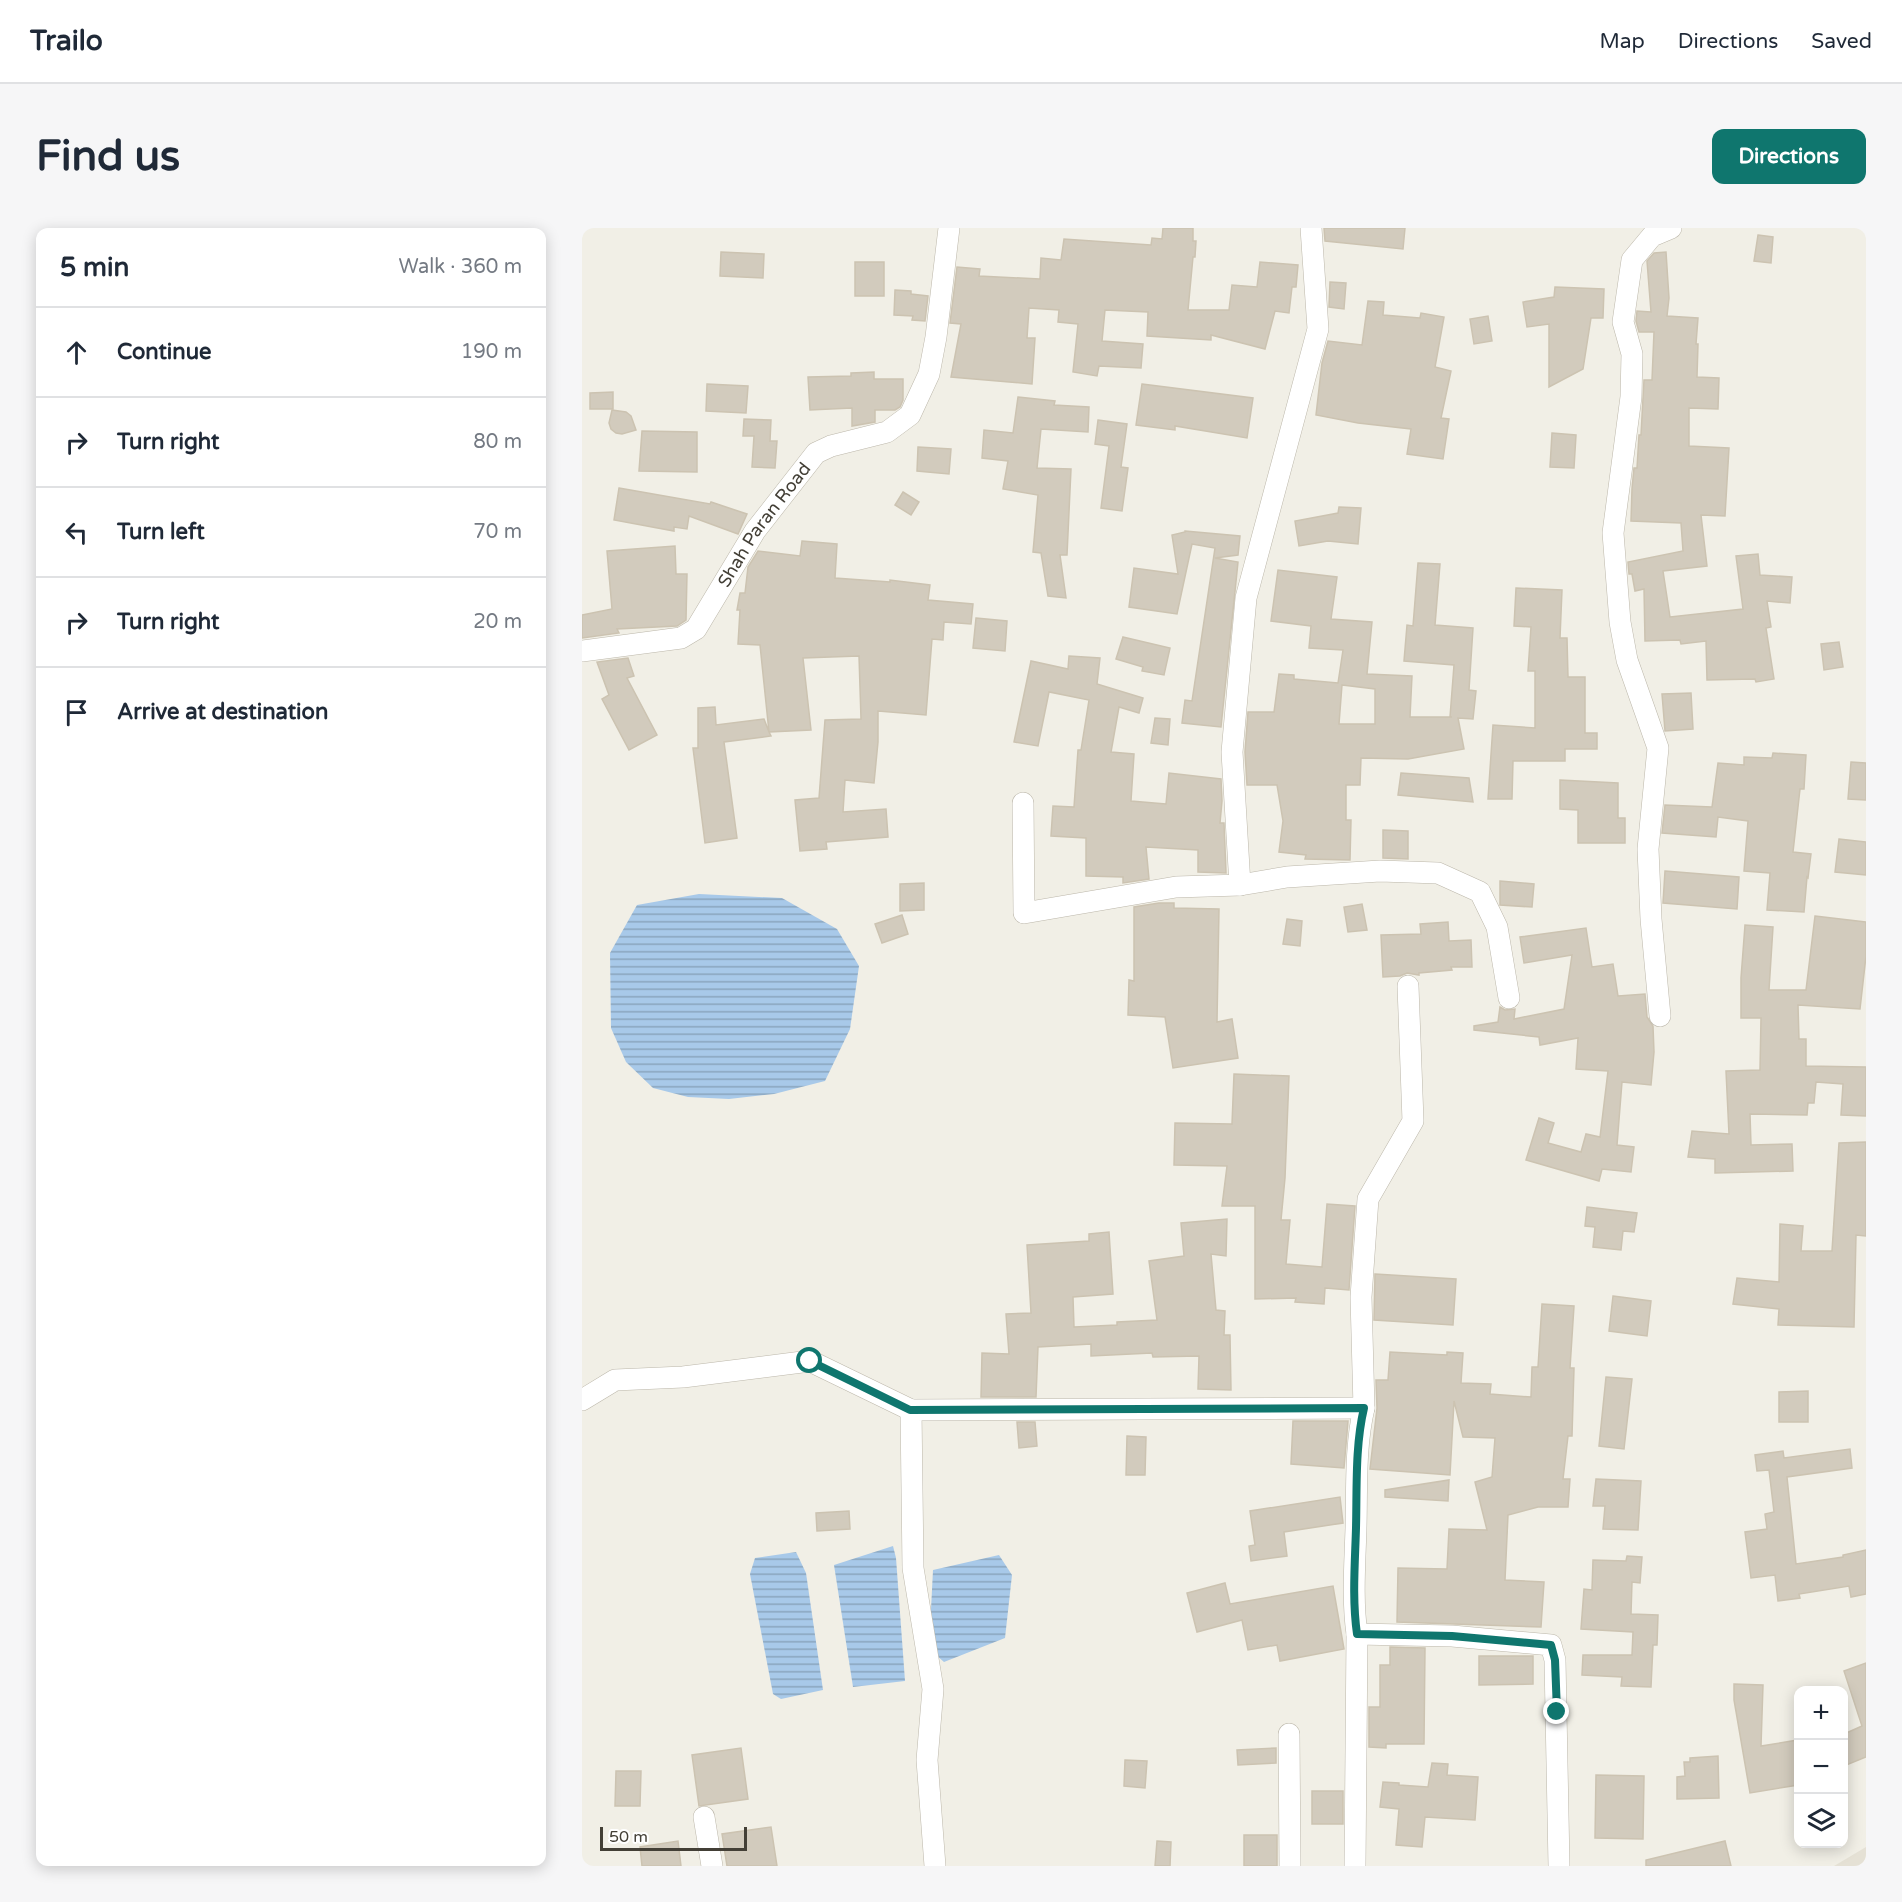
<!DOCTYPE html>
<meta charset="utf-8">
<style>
:root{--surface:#fff;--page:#f6f6f7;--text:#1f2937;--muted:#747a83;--line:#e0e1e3;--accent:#0f766e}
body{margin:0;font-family:"Varela Round",sans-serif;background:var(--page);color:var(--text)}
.controls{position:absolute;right:18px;bottom:18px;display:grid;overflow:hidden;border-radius:12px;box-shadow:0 3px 15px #0003}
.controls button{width:54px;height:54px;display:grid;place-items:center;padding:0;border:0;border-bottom:2px solid var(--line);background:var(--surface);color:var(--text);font:30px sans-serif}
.scale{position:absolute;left:18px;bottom:15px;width:147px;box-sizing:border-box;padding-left:6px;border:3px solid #433f36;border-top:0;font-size:16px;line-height:21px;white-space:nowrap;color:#433f36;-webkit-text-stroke:4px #fff;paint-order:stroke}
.stop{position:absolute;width:18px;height:18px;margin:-14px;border:4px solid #0f766e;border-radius:50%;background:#fff}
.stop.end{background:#0f766e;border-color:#fff;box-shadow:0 2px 6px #0008}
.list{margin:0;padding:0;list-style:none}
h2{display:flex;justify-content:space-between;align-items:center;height:78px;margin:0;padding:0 24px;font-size:26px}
h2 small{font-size:20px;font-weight:400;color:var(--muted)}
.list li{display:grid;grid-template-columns:39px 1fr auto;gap:18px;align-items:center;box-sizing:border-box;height:90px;padding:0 24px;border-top:2px solid var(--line)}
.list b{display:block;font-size:22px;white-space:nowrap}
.list em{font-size:20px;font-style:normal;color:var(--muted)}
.icon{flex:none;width:33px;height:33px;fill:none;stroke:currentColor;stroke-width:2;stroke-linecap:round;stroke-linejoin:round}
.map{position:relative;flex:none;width:1284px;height:1638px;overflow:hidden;border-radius:12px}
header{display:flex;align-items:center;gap:36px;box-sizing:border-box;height:84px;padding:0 30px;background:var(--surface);border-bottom:2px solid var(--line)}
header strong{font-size:28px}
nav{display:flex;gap:33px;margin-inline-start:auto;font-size:21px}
.intro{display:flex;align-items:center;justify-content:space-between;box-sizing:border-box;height:144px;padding:0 36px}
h1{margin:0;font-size:42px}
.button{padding:15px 27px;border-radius:12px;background:var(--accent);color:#fff;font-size:21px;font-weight:700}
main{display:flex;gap:36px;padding:0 36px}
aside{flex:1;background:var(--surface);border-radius:12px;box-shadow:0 3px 15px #0003}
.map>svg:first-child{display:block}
</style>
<header>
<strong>Trailo</strong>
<nav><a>Map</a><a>Directions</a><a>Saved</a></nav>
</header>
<div class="intro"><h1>Find us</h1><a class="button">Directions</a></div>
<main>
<aside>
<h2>5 min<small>Walk · 360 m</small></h2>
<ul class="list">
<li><svg class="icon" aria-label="ahead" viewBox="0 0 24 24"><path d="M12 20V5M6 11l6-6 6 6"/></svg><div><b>Continue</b></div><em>190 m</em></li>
<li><svg class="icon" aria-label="right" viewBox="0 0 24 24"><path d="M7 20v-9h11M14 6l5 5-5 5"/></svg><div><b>Turn right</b></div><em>80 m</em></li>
<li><svg class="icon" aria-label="left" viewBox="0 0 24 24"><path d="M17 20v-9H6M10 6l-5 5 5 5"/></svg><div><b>Turn left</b></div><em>70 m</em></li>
<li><svg class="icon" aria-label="right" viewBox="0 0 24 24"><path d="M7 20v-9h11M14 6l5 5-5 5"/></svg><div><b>Turn right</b></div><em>20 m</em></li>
<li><svg class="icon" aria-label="arrive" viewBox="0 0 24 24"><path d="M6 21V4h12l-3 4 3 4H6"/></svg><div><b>Arrive at destination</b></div></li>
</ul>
</aside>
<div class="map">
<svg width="1284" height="1638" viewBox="0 0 1284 1638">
<defs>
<pattern id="water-rules" width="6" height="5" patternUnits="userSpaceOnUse" patternTransform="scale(1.5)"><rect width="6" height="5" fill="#a8c9e9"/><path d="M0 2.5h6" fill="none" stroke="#8aa5be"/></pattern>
</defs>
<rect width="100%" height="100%" fill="#f1efe6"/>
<polygon fill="#e5e1d5" points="1284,1619 1284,1638 1252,1638"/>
<g fill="url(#water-rules)">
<polygon points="117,666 200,670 255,701 277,738 268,801 243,853 192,866 147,871 106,869 71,860 44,834 29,800 28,725 55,677"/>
<polygon points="311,1318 314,1330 323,1453 271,1459 252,1337"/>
<polygon points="214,1324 224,1345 241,1462 199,1471 191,1466 168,1346 173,1330"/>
<polygon points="417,1327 430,1347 423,1410 362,1434 347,1421 351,1342"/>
</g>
<g fill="#d2cbbd" stroke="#ccc3b1" stroke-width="1.5" fill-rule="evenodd">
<polygon points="581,0 611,0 611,13 614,13 613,29 611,29 606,82 647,82 650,57 675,59 678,34 716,37 714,59 710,59 707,85 693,83 683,121 629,107 629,112 565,108 566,84 523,82 520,113 561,116 559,140 517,138 515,148 491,144 496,96 476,94 477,82 447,80 445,110 453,110 450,156 369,149 379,96 368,95 375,39 398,41 397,48 458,51 459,30 479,32 482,11 569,17 570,10 580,11"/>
<polygon points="742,0 823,0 821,21 743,13"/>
<polygon points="1176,7 1191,9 1189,35 1172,33"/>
<polygon points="139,24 182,26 181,50 138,48"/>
<polygon points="1084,24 1087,70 1085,88 1116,90 1114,116 1116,116 1115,149 1137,150 1136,181 1107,180 1107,218 1147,220 1143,288 1119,287 1125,338 1081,343 1088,389 1161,381 1154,328 1176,326 1178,347 1210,349 1208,375 1185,373 1189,399 1184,400 1192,451 1174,454 1173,451 1125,452 1124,413 1099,416 1098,412 1063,413 1062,361 1053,363 1050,346 1047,346 1046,334 1101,323 1099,295 1049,293 1050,261 1052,240 1055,240 1057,207 1059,207 1062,152 1070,152 1072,104 1057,104 1054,93 1055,83 1069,84 1065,33 1072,25"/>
<rect x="273" y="34" width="29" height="34"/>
<polygon points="748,54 764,55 762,81 747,79"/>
<polygon points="973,59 1022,61 1021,90 1009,90 1001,141 967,159 967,96 945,99 941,74 972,69"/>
<polygon points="313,62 329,63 329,66 346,68 343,93 330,92 331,88 312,87"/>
<polygon points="786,73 802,74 801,87 838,90 839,85 862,89 853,139 869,143 859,190 867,191 861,231 825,226 829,201 776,195 734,187 740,135 746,113 780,117"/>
<polygon points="906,88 910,113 892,116 888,91"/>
<polygon points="292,144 292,151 321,151 321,172 318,179 313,182 293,182 293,194 270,198 270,180 228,182 226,149 269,148 269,145"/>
<polygon points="125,156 166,158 164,185 124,183"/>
<polygon points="560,156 671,170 665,210 593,198 593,202 554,197"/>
<polygon points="31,164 31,181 8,181 8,165"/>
<polygon points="436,169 473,173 472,177 507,179 506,204 459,201 455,240 489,241 485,327 478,327 484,370 466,368 459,325 451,324 456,267 421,261 426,233 400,230 402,202 431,205"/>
<polygon points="30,182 44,184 49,188 54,202 40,206 34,205 29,201 27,195"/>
<polygon points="162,191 189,192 188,213 195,213 193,240 170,239 172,208 161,208"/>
<polygon points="516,192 545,196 539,239 546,240 540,283 519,280 527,218 513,216"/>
<polygon points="60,203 115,204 115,244 57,243"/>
<polygon points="970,205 994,207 992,240 968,239"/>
<polygon points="336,219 369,221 367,246 335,243"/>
<polygon points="37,260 128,276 129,274 165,286 156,306 107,288 105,301 92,299 92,303 32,292"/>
<polygon points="321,264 337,274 329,287 313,277"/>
<polygon points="757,279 779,280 776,316 746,313 717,318 713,293 756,285"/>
<polygon points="603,303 658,308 656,327 633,330 656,334 639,499 600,495 603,472 610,473 633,320 610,316 595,386 547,379 552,340 596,346 590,307 603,304"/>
<polygon points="220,313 255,316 253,350 308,354 308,352 348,357 346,372 391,376 389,396 362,394 361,412 350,411 344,487 296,483 296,514 292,555 263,552 261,584 304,581 306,609 244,614 245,621 218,623 213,572 237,570 243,492 279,491 277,428 221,430 229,502 187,504 189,508 142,514 155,610 123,615 111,520 116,520 116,480 133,479 134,497 182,491 187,504 178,417 156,416 158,382 155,382 158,365 163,365 166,339 176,323 218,328"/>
<polygon points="93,318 94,346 105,346 104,392 95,398 35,401 37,405 0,410 0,387 30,381 25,323"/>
<path d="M836,335L858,336L853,397L891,400L887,462L894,463L891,491L876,490L882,521L826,531L779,530L778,557H764V592H769L768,632L723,631L724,627L697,624L701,593L695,557H665L663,524L666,484H692L697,446L712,447V451L756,455L761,422L727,420L729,398L689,393L696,342L755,349L749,391L790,394L785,446L830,448L828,489H870H868L872,437L822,433L825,397L831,398ZM760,457L793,461V496H757Z"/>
<polygon points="934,360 980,362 978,410 985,410 986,449 1003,449 1003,505 1015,505 1015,521 983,521 983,533 931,533 930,571 906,571 911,497 953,500 953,443 946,443 949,399 932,398"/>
<polygon points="394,390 425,393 423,423 391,420"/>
<polygon points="541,409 588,420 582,447 560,443 561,439 534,431"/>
<polygon points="1257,414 1261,439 1242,442 1239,416"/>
<polygon points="487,428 518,430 515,456 561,470 557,485 537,479 529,524 552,526 549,573 584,576 587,545 639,551 640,573 638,595 642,595 644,645 616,644 616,622 564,619 567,651 541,655 541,649 504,648 504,610 469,608 471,578 492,579 496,522 499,522 507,472 467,464 456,518 432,514 449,433 486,441"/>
<polygon points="46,430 52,448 45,450 75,507 47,522 20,471 27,467 15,434"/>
<polygon points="1109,465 1111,501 1083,503 1080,466"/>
<polygon points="573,490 588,491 586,517 569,515"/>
<polygon points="1191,525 1224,527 1222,561 1218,561 1211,624 1229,626 1226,650 1225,649 1222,684 1185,682 1188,645 1162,643 1166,593 1136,589 1134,609 1080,605 1083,577 1130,579 1136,535 1162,537 1162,529 1190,530"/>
<polygon points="1269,534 1284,535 1284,572 1266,571"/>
<polygon points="819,545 887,550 891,574 816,567"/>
<polygon points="978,552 1036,555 1036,590 1043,590 1043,615 996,615 996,582 978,581"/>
<polygon points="801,602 826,603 826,631 801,630"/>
<polygon points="1257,611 1284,614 1284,647 1253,644"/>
<polygon points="1083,643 1157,649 1155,681 1081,675"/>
<polygon points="918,653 952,656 950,679 918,677"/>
<polygon points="342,655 342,682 318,683 318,656"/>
<polygon points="577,675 592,675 592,680 637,681 635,794 650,791 656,830 591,840 583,789 546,787 547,752 552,753 552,679"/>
<polygon points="780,676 785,702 766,704 762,679"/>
<polygon points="320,687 326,706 300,715 293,696"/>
<polygon points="1233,688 1284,694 1284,728 1278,781 1216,777 1217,811 1224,811 1224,838 1284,839 1284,888 1259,887 1261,856 1234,854 1232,875 1226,875 1225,887 1168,886 1169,917 1210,916 1211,943 1133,945 1133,931 1106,929 1110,903 1147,906 1144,843 1178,842 1179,790 1159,790 1159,750 1163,697 1191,699 1187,762 1224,762"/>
<polygon points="705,691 720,693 718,718 701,716"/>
<polygon points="866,694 867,713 889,712 890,739 869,739 870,742 837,745 837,747 825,745 818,748 801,749 799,707 839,706 838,696"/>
<polygon points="1004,700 1010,739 1031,736 1036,768 1063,766 1065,789 1071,798 1072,824 1069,857 1040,854 1035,917 1052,919 1049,944 1020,941 1017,953 944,932 957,890 972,895 966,915 999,924 1004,906 1018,909 1026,843 994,841 996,810 958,817 957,809 892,802 892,798 916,794 918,779 923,782 933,781 932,791 982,781 990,727 942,735 938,709"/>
<polygon points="652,846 707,848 703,950 699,992 708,992 704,1036 740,1039 745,976 773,978 767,1062 743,1060 742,1076 713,1074 714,1070 673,1071 673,978 640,978 645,938 592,937 593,895 650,896"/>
<polygon points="1284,914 1284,1008 1274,1007 1272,1099 1196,1097 1197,1081 1151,1076 1155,1050 1197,1054 1198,996 1221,998 1219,1023 1250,1023 1257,915"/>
<polygon points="1005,979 1055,985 1052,1004 1041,1003 1039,1022 1011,1019 1013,999 1003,998"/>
<polygon points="645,991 644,1028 629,1026 634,1082 643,1083 642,1107 648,1107 649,1162 616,1161 617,1128 571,1129 570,1125 509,1128 509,1116 456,1119 454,1169 399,1169 400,1125 427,1126 424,1086 449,1085 445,1017 507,1013 507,1006 527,1004 531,1066 491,1069 492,1099 535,1097 535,1094 575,1092 567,1033 602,1028 599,995"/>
<polygon points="793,1046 874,1051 871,1097 792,1092"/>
<polygon points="1031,1068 1069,1073 1065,1108 1027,1103"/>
<polygon points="960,1076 992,1078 988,1140 992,1140 990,1208 986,1208 981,1251 988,1251 986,1279 956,1279 926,1287 923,1352 962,1354 959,1399 815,1394 816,1340 865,1341 867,1301 905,1302 893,1254 910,1249 913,1210 881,1209 872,1173 868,1247 788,1241 795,1180 794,1152 806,1152 808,1124 865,1127 865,1124 881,1125 879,1155 909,1156 908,1166 949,1169 950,1139 956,1139"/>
<polygon points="1024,1149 1050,1151 1042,1221 1017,1218"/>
<polygon points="1226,1163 1226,1194 1197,1194 1197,1164"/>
<polygon points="711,1193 766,1193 762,1240 709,1236"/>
<polygon points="435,1194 453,1194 455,1218 437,1220"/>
<polygon points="545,1208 564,1209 563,1247 544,1247"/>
<polygon points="1268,1221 1270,1240 1205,1249 1214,1336 1261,1329 1261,1327 1284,1322 1284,1366 1269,1369 1267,1358 1217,1366 1218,1370 1196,1373 1193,1347 1169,1350 1163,1304 1185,1301 1183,1286 1192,1284 1187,1242 1175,1243 1173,1227 1201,1223 1202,1230"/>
<polygon points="1014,1251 1059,1253 1056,1302 1021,1301 1023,1278 1011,1278"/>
<polygon points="867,1252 866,1273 803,1269 803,1262"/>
<polygon points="758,1269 761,1295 702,1304 705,1328 669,1333 667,1318 673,1317 668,1283"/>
<polygon points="267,1283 268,1301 235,1303 234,1285"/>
<polygon points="1045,1328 1060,1329 1058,1355 1050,1354 1049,1386 1076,1387 1075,1417 1071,1417 1069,1459 1039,1458 1040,1449 1000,1447 1001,1427 1050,1427 1051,1404 999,1401 1002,1361 1010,1362 1011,1332 1044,1333"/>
<polygon points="643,1355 648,1376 751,1358 762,1421 698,1433 695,1417 666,1422 660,1392 615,1404 605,1365"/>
<polygon points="808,1419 843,1420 842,1516 804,1516 804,1520 787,1519 787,1479 798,1479 798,1437 808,1437"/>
<polygon points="897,1428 951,1428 951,1456 897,1457"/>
<polygon points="1284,1435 1284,1529 1262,1538 1262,1506 1280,1498 1262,1443"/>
<polygon points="1152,1456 1181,1457 1179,1518 1216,1512 1216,1557 1168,1565 1152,1472"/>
<polygon points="159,1520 166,1571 117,1578 110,1527"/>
<polygon points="694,1520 694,1535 656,1537 655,1522"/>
<polygon points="1136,1528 1137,1570 1095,1571 1095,1549 1103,1548 1102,1534 1108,1534 1108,1530"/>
<polygon points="543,1532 565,1533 563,1560 542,1558"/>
<polygon points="850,1535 866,1536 865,1547 896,1549 893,1592 843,1589 840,1619 814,1617 817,1581 798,1579 801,1554 817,1555 817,1557 846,1559"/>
<polygon points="34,1543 59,1543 58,1578 33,1578"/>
<polygon points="1014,1547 1062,1548 1061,1611 1013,1610"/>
<rect x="730" y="1563" width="31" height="33"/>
<polygon points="189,1599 195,1638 145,1638 140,1606"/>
<rect x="662" y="1607" width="33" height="31"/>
<polygon points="96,1613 99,1638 60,1638 58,1619"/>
<polygon points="575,1613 589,1614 588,1638 573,1638"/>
<polygon points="1143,1613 1149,1638 1064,1638 1064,1632"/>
</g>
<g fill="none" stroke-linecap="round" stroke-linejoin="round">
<g stroke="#bcb7aa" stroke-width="22">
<g id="street">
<path id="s1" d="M0,423L99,410L114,401L173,303L234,225L249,218L305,204L328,187L347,146L354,109L367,0"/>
<polyline points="441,575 442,685 594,659 658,657 650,524 664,370 736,101 729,0"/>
<polyline points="658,657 705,649 798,643 856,645 898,664 915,699 927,770"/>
<path d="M826,758L831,893L786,971L779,1069L782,1180C773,1218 775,1260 774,1300C773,1335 770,1371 775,1406L870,1408L969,1417L973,1432L977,1638"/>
<polyline points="1078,788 1069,691 1066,621 1076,520 1045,432 1038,394 1031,305 1049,169 1050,126 1041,94 1050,32 1070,8 1089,0"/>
<polyline points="0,1172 33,1152 101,1149 228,1133 329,1182"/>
<polyline points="707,1506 708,1638"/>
<polyline points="122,1589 130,1638"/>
<polyline points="353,1638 345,1532 351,1461 331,1340 329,1182 782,1180"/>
<polyline points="773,1638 775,1406"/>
</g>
</g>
<use href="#street" stroke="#fff" stroke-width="21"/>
</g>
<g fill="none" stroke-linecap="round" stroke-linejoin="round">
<path stroke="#0f766e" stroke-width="8" d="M228,1133L328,1182L782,1180C773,1218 775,1260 774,1300C773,1335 770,1371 775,1406L870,1408L969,1417L973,1432L975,1484"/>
</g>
<g text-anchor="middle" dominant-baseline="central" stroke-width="4.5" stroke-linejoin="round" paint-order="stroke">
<g font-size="18" fill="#433f36" stroke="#fff">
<text stroke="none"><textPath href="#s1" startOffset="242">Shah Paran Road</textPath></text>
</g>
</g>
</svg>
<div class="controls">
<button>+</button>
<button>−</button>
<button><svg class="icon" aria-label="layers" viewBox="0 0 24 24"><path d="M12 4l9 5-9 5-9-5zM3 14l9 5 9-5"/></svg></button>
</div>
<div class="scale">50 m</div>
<div class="stop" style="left:228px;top:1133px"></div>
<div class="stop end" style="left:975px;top:1484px"></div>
</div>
</main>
